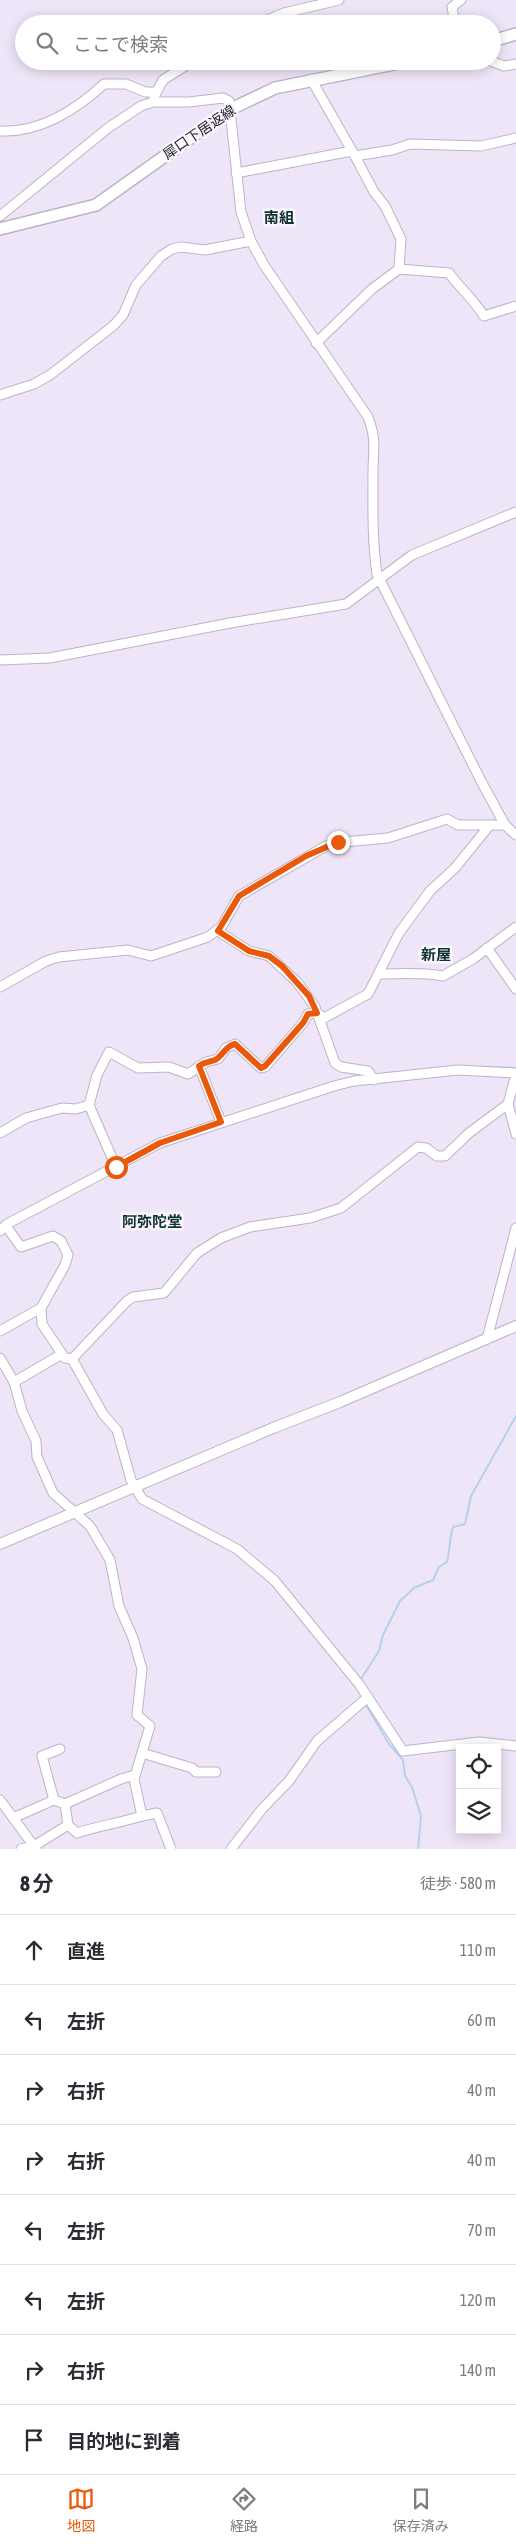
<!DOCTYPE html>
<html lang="ja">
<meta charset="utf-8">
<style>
:root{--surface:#fff;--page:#f2f2f3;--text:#2b2b33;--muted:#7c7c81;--line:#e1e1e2;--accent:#ea580c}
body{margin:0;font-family:"Asap Condensed","Noto Sans JP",sans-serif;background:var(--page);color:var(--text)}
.controls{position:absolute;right:15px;bottom:15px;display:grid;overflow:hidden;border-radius:0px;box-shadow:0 2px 12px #0003}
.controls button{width:45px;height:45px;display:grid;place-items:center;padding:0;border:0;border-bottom:1px solid var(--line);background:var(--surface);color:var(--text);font:25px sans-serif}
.stop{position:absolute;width:15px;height:15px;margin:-11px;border:4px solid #ea580c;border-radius:50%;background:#fff}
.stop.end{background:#ea580c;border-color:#fff;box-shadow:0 1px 5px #0008}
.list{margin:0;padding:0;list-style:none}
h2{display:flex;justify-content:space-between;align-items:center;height:65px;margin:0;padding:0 20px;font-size:21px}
h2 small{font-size:16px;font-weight:400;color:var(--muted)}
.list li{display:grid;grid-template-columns:32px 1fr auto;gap:15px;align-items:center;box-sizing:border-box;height:70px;padding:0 20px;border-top:1px solid var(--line)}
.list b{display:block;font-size:19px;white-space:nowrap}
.list em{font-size:16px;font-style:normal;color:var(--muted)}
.icon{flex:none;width:28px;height:28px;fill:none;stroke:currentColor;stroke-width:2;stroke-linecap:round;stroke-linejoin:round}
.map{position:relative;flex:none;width:516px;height:1849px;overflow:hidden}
.search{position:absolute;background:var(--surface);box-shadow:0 2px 12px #0003;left:15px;right:15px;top:15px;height:55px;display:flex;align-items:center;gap:12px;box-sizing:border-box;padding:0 18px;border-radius:28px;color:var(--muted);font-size:19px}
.sheet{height:625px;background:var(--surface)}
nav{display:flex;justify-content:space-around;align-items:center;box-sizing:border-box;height:70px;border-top:1px solid var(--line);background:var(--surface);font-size:14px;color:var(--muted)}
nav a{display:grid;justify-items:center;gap:2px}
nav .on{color:var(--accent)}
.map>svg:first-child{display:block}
</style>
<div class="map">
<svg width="516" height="1849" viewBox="0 0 516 1849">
<rect width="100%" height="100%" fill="#efe5f9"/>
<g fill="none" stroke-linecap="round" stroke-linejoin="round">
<g stroke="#b6d1ed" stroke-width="2">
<polyline points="476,1067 516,1068"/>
<polyline points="174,1134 189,1129"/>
<path d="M361,1679L379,1651L383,1635L400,1601L414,1588L433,1580L439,1567L447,1562C450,1551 449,1540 453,1527L465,1524L471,1496L516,1416"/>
<polyline points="365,1703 389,1744 403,1760 405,1776 412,1787 421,1816 418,1849"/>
</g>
<g stroke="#bdb3c6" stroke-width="11">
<g id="minor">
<polyline points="258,24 284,13 339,0"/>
<polyline points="455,24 452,7 461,0"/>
<polyline points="491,61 504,66 516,64"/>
<polyline points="311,79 355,156 392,150 410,144 481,146 516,138"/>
<polyline points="154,97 163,80 193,61"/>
<path d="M0,131C39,133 76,110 104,84H126L145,92H155"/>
<path d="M355,156L374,192L385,206L401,239L399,269L449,273C460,288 474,300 484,316L516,306"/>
<polyline points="236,173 352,151"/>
<path d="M0,216L108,128L141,106L153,102H189L223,98L229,101L241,212L251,241L264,265L368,417C377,441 373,449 373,473C373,507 372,540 377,574L481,781L505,825L516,835"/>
<polyline points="316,343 372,289 399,269"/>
<polyline points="0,395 34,384 50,375 113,326 123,315 136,285 161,256 172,249 181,247 205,250 251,241"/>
<polyline points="0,660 50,658 230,623 346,604 412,555 516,512"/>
<polyline points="218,931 249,951 269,956 297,982 315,1007 335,1063 341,1067 368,1071 374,1080"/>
<polyline points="487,948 516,989"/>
<path d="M378,974C400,974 421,972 443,976L473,959L516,927"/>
<polyline points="0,987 46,961 59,957 128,950 151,956 208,937 222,926 239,896 326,846 343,842 388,838 447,819 458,825 505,825"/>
<polyline points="199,1066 221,1122"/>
<polyline points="516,1074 508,1104 516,1134"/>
<polyline points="0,1133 26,1118 62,1108 76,1109 89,1105"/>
<polyline points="116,1167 89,1105 97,1075 109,1052 138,1068 169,1067 188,1074 206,1062 218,1059 226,1048 235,1044 261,1068 265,1067 303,1023 308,1014 317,1013 324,1018 368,994 399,933 430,891 455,868 489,826"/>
<polyline points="6,1226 21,1247 53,1236 61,1241 68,1255 65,1265 41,1308"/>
<polyline points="0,1231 7,1224 160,1143 334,1086 354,1081 458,1070 516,1073"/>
<polyline points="0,1331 41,1308 42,1324 62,1354"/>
<polyline points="487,1339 516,1228"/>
<polyline points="0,1358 14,1382 22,1411 36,1441 37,1457 53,1493 90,1526 110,1560 119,1606 133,1638 142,1669 137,1715 150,1726 134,1779 142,1816 157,1813 171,1849"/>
<polyline points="72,1359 127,1301 133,1297 164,1293 197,1253 221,1238 250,1227 310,1218 341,1208 418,1147 426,1148 437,1156 445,1156 469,1133 508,1104"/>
<polyline points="14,1382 62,1354 65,1358 72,1359 103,1414 117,1430 131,1480 142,1499 237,1549 275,1581 359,1684 403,1751 479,1742 516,1746"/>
<polyline points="142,1753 192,1768 196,1772 216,1772"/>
<polyline points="0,1800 36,1849"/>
<polyline points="54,1800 42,1756 60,1749"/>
<path d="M65,1804L68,1825L77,1833C99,1826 119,1823 142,1816"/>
<polyline points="13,1818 54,1800 65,1804 121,1779 135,1775"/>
<polyline points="21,1849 34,1846 68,1825"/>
<polyline points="231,1849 262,1809 289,1781 317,1741 368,1697"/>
</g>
</g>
<g stroke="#bdb3c6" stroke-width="12">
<polyline id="tertiary" points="0,1544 273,1428 340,1402 516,1326"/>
</g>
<g stroke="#bdb3c6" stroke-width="14">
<g id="secondary">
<polyline points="492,41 516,34"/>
<polyline points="0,229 96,205 231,109 275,88 409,61"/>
</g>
</g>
<use href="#minor" stroke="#fff" stroke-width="9"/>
<use href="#tertiary" stroke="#fff" stroke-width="10"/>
<use href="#secondary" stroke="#fff" stroke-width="11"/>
</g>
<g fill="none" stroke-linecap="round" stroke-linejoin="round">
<path stroke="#ea580c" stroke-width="6" d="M116,1167L160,1143L221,1122L199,1066C205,1062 209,1062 215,1060C223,1056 225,1046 235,1044L261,1068L265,1066L303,1023L308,1014L317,1013L309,996L282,966L269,956L249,951L218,931L239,896L306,856L338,842"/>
</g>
<g text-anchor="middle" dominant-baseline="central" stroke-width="5" stroke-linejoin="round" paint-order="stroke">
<g font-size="14" fill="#1e1a22" stroke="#f9f5fd">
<text transform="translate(199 132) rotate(-34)">犀口下居返線</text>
</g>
<g font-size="15" font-weight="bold" fill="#103331" stroke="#f9f5fd">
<text x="279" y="217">南組</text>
<text x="436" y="954">新屋</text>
<text x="152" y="1221">阿弥陀堂</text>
</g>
</g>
</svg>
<div class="controls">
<button><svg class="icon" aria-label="locate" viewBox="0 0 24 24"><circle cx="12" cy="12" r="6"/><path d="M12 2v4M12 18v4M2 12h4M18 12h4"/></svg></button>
<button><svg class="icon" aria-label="layers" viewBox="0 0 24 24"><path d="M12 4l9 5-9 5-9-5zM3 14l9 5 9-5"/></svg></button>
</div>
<div class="stop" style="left:116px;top:1167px"></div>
<div class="stop end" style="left:338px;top:842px"></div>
<div class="search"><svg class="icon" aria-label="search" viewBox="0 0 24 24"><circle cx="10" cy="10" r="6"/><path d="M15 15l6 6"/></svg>ここで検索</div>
</div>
<section class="sheet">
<h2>8 分<small>徒歩 · 580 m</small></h2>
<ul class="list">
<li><svg class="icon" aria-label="ahead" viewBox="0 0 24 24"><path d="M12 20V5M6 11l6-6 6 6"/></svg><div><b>直進</b></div><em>110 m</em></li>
<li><svg class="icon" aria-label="left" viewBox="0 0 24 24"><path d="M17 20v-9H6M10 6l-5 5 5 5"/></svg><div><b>左折</b></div><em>60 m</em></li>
<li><svg class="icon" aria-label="right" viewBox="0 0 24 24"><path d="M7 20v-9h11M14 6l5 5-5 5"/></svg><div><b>右折</b></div><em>40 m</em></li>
<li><svg class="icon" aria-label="right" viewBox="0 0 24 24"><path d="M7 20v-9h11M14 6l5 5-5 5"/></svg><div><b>右折</b></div><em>40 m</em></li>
<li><svg class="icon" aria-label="left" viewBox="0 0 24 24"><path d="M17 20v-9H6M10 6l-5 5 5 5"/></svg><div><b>左折</b></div><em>70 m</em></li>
<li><svg class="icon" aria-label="left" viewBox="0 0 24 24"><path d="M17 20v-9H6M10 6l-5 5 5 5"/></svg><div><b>左折</b></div><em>120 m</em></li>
<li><svg class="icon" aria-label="right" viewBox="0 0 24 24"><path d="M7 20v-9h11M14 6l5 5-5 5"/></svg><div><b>右折</b></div><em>140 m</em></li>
<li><svg class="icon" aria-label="arrive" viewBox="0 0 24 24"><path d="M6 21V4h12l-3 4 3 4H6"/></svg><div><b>目的地に到着</b></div></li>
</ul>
</section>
<nav>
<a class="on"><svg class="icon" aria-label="map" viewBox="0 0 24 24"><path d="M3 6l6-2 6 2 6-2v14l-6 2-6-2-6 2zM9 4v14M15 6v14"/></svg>地図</a>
<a><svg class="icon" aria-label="directions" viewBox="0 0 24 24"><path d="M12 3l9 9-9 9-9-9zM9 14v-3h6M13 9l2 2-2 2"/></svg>経路</a>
<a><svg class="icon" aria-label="saved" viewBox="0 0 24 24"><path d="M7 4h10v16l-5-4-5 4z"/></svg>保存済み</a>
</nav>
